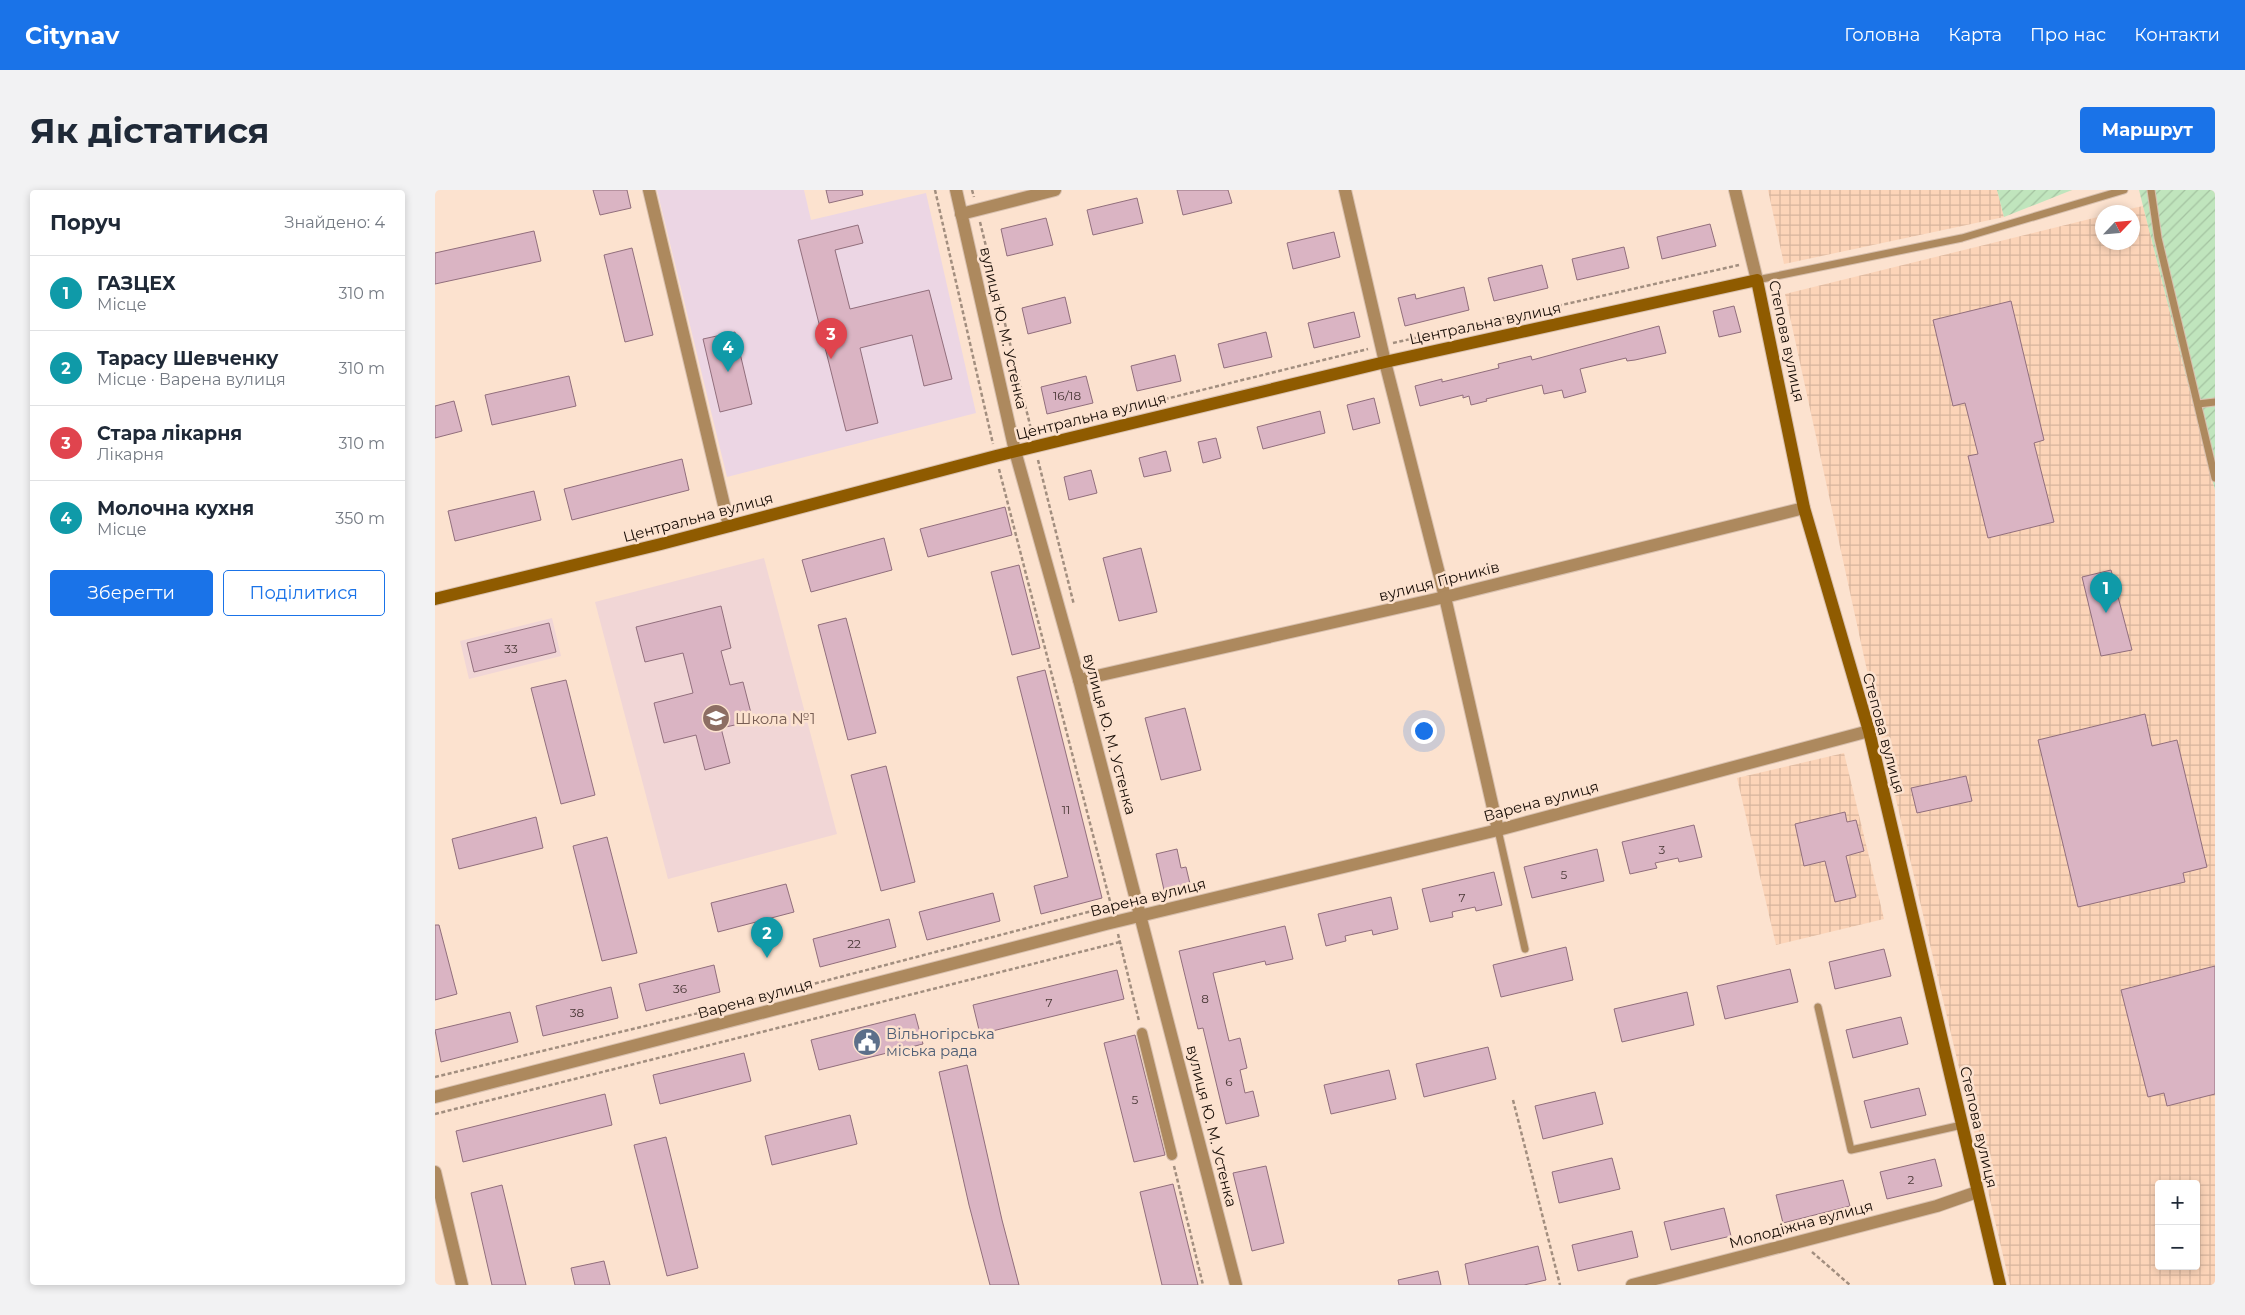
<!DOCTYPE html>
<html lang="uk">
<meta charset="utf-8">
<style>
:root{--surface:#fff;--page:#f2f2f3;--text:#1f2937;--muted:#747a83;--line:#e0e1e3;--accent:#1a73e8}
body{margin:0;font-family:Montserrat,sans-serif;background:var(--page);color:var(--text)}
.controls{position:absolute;right:15px;bottom:15px;display:grid;overflow:hidden;border-radius:5px;box-shadow:0 2px 8px #0003}
.controls button{width:45px;height:45px;display:grid;place-items:center;padding:0;border:0;border-bottom:1px solid var(--line);background:var(--surface);color:var(--text);font:25px sans-serif}
.compass{position:absolute;left:1660px;top:15px;width:45px;height:45px;border-radius:50%;background:var(--surface);box-shadow:0 2px 8px #0003;rotate:64deg}
.you{position:absolute;left:988px;top:540px;width:18px;height:18px;margin:-12px;border:4px solid #fff;border-radius:50%;background:#1a73e8;box-shadow:0 0 0 8px #1a73e833}
.badge{display:grid;place-items:center;width:32px;height:32px;border-radius:50%;background:var(--accent);color:#fff;font-size:16px;font-weight:700}
.pin{position:absolute;translate:-50% -41px;filter:drop-shadow(0 1px 2px #0008)}
.pin::after{content:'';position:absolute;top:26px;width:18px;height:15px;background:inherit;clip-path:polygon(0 0,100% 0,50% 100%)}
.list{margin:0;padding:0;list-style:none}
h2{display:flex;justify-content:space-between;align-items:center;height:65px;margin:0;padding:0 20px;font-size:21px}
h2 small{font-size:16px;font-weight:400;color:var(--muted)}
.list li{display:grid;grid-template-columns:32px 1fr auto;gap:15px;align-items:center;box-sizing:border-box;height:75px;padding:0 20px;border-top:1px solid var(--line)}
.list b{display:block;font-size:19px;white-space:nowrap}
.list p{margin:0;font-size:16px;white-space:nowrap;color:var(--muted)}
.list em{font-size:16px;font-style:normal;color:var(--muted)}
.actions{display:flex;gap:10px;padding:15px 20px}
.actions a{flex:1;padding:11px 0;border:1px solid var(--accent);border-radius:5px;text-align:center;font-size:18px;color:var(--accent)}
.actions .main{background:var(--accent);color:#fff}
.map{position:relative;flex:none;width:1780px;height:1095px;overflow:hidden;border-radius:5px}
header{display:flex;align-items:center;gap:30px;box-sizing:border-box;height:70px;padding:0 25px;background:var(--accent);color:#fff}
header strong{font-size:24px}
nav{display:flex;gap:28px;margin-inline-start:auto;font-size:18px}
.intro{display:flex;align-items:center;justify-content:space-between;box-sizing:border-box;height:120px;padding:0 30px}
h1{margin:0;font-size:35px}
.button{padding:12px 22px;border-radius:5px;background:var(--accent);color:#fff;font-size:18px;font-weight:700}
main{display:flex;gap:30px;padding:0 30px}
aside{flex:1;background:var(--surface);border-radius:5px;box-shadow:0 2px 8px #0003}
.map>svg:first-child{display:block}
</style>
<header>
<strong>Citynav</strong>
<nav><a>Головна</a><a>Карта</a><a>Про нас</a><a>Контакти</a></nav>
</header>
<div class="intro"><h1>Як дістатися</h1><a class="button">Маршрут</a></div>
<main>
<aside>
<h2>Поруч<small>Знайдено: 4</small></h2>
<ul class="list">
<li><span class="badge" style="background:#0f9aa8">1</span><div><b>ГАЗЦЕХ</b><p>Місце</p></div><em>310 m</em></li>
<li><span class="badge" style="background:#0f9aa8">2</span><div><b>Тарасу Шевченку</b><p>Місце · Варена вулиця</p></div><em>310 m</em></li>
<li><span class="badge" style="background:#e0444e">3</span><div><b>Стара лікарня</b><p>Лікарня</p></div><em>310 m</em></li>
<li><span class="badge" style="background:#0f9aa8">4</span><div><b>Молочна кухня</b><p>Місце</p></div><em>350 m</em></li>
</ul>
<div class="actions"><a class="main">Зберегти</a><a>Поділитися</a></div>
</aside>
<div class="map">
<svg width="1780" height="1095" viewBox="0 0 1780 1095">
<defs>
<pattern id="industrial-grid" width="8" height="8" patternUnits="userSpaceOnUse" patternTransform="scale(1.25)"><rect width="8" height="8" fill="#fcd4b8"/><path d="M0 4h8M4 0v8" fill="none" stroke="#d7b59d"/></pattern>
<pattern id="garden-furrows" width="10" height="10" patternUnits="userSpaceOnUse" patternTransform="scale(1.25)"><rect width="10" height="10" fill="#c0e5bd"/><path d="M-1 1l2-2M0 10L10 0M9 11l2-2" fill="none" stroke="#a4c3a1"/></pattern>
</defs>
<rect width="100%" height="100%" fill="#fce2cf"/>
<g fill="url(#industrial-grid)" fill-rule="evenodd">
<polygon points="1333,0 1562,0 1569,27 1349,74"/>
<path d="M1708,16L1780,300V1095H1575L1448,554L1350,104L1667,26L1668,52H1698V22H1681ZM1724,994H1761V1076H1724Z"/>
<polygon points="1409,563 1449,729 1341,755 1302,588"/>
</g>
<g fill="#f1d6d6">
<polygon points="329,368 402,644 233,689 160,412"/>
<polygon points="117,428 126,466 34,489 25,451"/>
</g>
<polygon fill="#ecd6e4" points="222,0 369,0 376,30 491,3 541,223 292,287"/>
<g fill="url(#garden-furrows)">
<polygon points="1562,0 1637,0 1569,27"/>
<polygon points="1704,0 1780,0 1780,300 1708,16"/>
</g>
<g fill="#dab4c3" stroke="#916e7c">
<polygon points="158,0 192,0 196,18 165,25"/>
<polygon points="391,0 427,0 428,5 394,13"/>
<polygon points="742,0 793,0 797,13 748,25"/>
<polygon points="702,8 708,33 658,45 652,20"/>
<polygon points="611,28 618,55 572,66 566,39"/>
<polygon points="1275,34 1281,56 1227,69 1222,47"/>
<polygon points="423,35 428,53 400,60 415,119 494,100 517,189 489,196 477,145 425,158 443,233 411,241 363,50"/>
<polygon points="99,41 106,71 0,94 0,63"/>
<polygon points="899,42 905,67 858,79 852,53"/>
<polygon points="1189,57 1194,78 1142,90 1137,69"/>
<polygon points="197,58 218,145 190,152 169,65"/>
<polygon points="1107,75 1113,98 1059,111 1053,88"/>
<polygon points="1029,97 1034,120 970,136 963,108 980,104 981,109"/>
<polygon points="630,107 636,133 593,144 587,118"/>
<polygon points="1576,111 1609,250 1599,253 1619,332 1553,348 1533,266 1543,264 1530,213 1518,216 1498,130"/>
<polygon points="1299,116 1306,142 1284,147 1278,121"/>
<polygon points="919,122 925,147 879,158 873,133"/>
<polygon points="1224,136 1231,163 1200,170 1192,171 1191,168 1145,179 1151,202 1129,208 1127,200 1109,204 1107,195 1051,209 1052,211 1036,215 1034,206 1028,208 1028,205 985,216 980,196 1007,189 1007,192 1064,178 1063,174 1096,166 1097,170"/>
<polygon points="300,142 317,214 285,222 268,149"/>
<polygon points="831,142 837,167 789,178 783,154"/>
<polygon points="740,165 746,191 702,201 696,176"/>
<polygon points="134,186 141,216 57,235 50,205"/>
<polygon points="651,186 658,213 612,224 606,197"/>
<polygon points="939,208 945,233 918,240 912,215"/>
<polygon points="19,211 27,241 0,248 0,216"/>
<polygon points="885,221 890,243 828,259 822,237"/>
<polygon points="781,248 786,268 768,273 763,252"/>
<polygon points="731,261 736,281 709,287 704,268"/>
<polygon points="247,269 254,300 137,330 129,299"/>
<polygon points="656,280 662,303 634,310 629,287"/>
<polygon points="99,301 106,330 20,351 13,321"/>
<polygon points="570,317 577,345 493,367 485,339"/>
<polygon points="449,348 457,380 376,402 367,370"/>
<polygon points="706,358 722,422 684,431 668,368"/>
<polygon points="584,375 605,458 577,465 556,382"/>
<polygon points="1676,380 1697,460 1666,466 1647,387"/>
<polygon points="286,416 296,458 286,461 295,495 308,492 318,531 286,538 295,573 270,580 261,545 229,553 219,513 258,503 248,463 210,472 201,437"/>
<polygon points="411,428 441,543 413,550 383,435"/>
<polygon points="114,433 121,462 39,482 32,453"/>
<polygon points="610,480 667,708 606,724 599,696 633,687 582,487"/>
<polygon points="131,490 160,605 126,614 96,498"/>
<polygon points="750,518 766,580 726,590 710,528"/>
<polygon points="1710,524 1717,556 1742,550 1772,677 1748,683 1750,692 1643,717 1603,550"/>
<polygon points="451,576 480,692 446,701 416,585"/>
<polygon points="1531,586 1537,611 1482,623 1476,598"/>
<polygon points="1410,622 1412,632 1421,630 1429,661 1411,666 1421,707 1400,712 1390,671 1369,676 1360,634"/>
<polygon points="101,627 108,658 24,679 17,649"/>
<polygon points="1259,635 1267,667 1244,672 1243,668 1220,673 1222,678 1195,684 1187,652"/>
<polygon points="172,647 202,763 167,771 138,656"/>
<polygon points="742,659 746,678 751,677 755,694 729,700 721,664"/>
<polygon points="1162,659 1169,691 1097,708 1089,677"/>
<polygon points="1059,682 1067,715 1041,721 1040,717 1017,722 1018,727 995,732 987,699"/>
<polygon points="351,694 359,722 283,742 276,713"/>
<polygon points="558,703 565,731 492,750 484,722"/>
<polygon points="956,707 963,739 938,745 937,740 910,746 911,751 891,756 883,724"/>
<polygon points="454,729 461,757 385,777 378,749"/>
<polygon points="0,735 4,735 22,804 0,810"/>
<polygon points="850,736 858,769 831,775 830,771 778,783 794,851 805,848 812,878 805,880 810,903 818,901 824,926 791,934 768,838 763,839 744,761"/>
<polygon points="1131,757 1138,790 1066,807 1058,775"/>
<polygon points="1449,759 1456,786 1400,799 1394,772"/>
<polygon points="279,775 285,802 211,821 204,794"/>
<polygon points="1780,776 1780,904 1732,916 1729,903 1713,907 1686,800"/>
<polygon points="1355,779 1363,812 1290,829 1282,796"/>
<polygon points="682,780 689,809 545,844 538,815"/>
<polygon points="176,797 183,828 108,846 101,816"/>
<polygon points="1252,802 1259,835 1187,852 1179,819"/>
<polygon points="75,822 83,852 6,872 0,840"/>
<polygon points="480,824 488,854 384,880 376,850"/>
<polygon points="1466,827 1473,854 1418,868 1411,840"/>
<polygon points="700,845 730,965 699,972 669,853"/>
<polygon points="1053,857 1061,889 989,907 981,874"/>
<polygon points="309,863 316,891 225,914 218,885"/>
<polygon points="532,875 567,1030 584,1095 555,1095 534,1015 504,882"/>
<polygon points="954,880 961,909 896,924 889,895"/>
<polygon points="1484,898 1491,925 1436,938 1429,911"/>
<polygon points="1160,902 1168,934 1108,949 1100,916"/>
<polygon points="170,904 177,935 28,972 21,941"/>
<polygon points="415,925 422,954 337,975 330,946"/>
<polygon points="231,947 263,1078 232,1086 199,955"/>
<polygon points="1177,968 1185,999 1124,1013 1117,982"/>
<polygon points="1500,969 1507,996 1452,1009 1445,982"/>
<polygon points="831,976 849,1053 817,1061 798,983"/>
<polygon points="1408,990 1415,1016 1348,1033 1341,1005"/>
<polygon points="738,994 763,1095 727,1095 705,1002"/>
<polygon points="67,995 91,1095 57,1095 36,1003"/>
<polygon points="1289,1018 1296,1046 1236,1060 1229,1032"/>
<polygon points="1197,1041 1203,1067 1143,1081 1137,1055"/>
<polygon points="1103,1056 1111,1090 1089,1095 1034,1095 1030,1074"/>
<polygon points="169,1071 175,1095 140,1095 136,1078"/>
<polygon points="1003,1081 1006,1095 964,1095 963,1090"/>
</g>
<g fill="none" stroke-linecap="round" stroke-linejoin="round">
<g stroke="#d8c0af" stroke-width="9">
<g id="service">
<polyline points="1716,0 1723,48 1780,288"/>
<polyline points="1322,90 1527,48 1689,0"/>
<polyline points="1763,214 1780,212"/>
<polyline points="1063,640 1090,759"/>
<polyline points="1383,817 1416,960 1527,935"/>
</g>
</g>
<g stroke="#d8c0af" stroke-width="12">
<polyline id="pedestrian" points="707,843 737,965"/>
</g>
<g stroke="#d8c0af" stroke-width="14">
<g id="minor">
<polyline points="214,0 294,336"/>
<polyline points="521,0 580,261 644,490 801,1095"/>
<polyline points="910,0 950,172 1010,407 1063,640"/>
<polyline points="526,24 620,0"/>
<polyline points="644,490 1010,407 1369,318"/>
<polyline points="0,907 671,734 1063,640 1434,541"/>
<polyline points="0,982 27,1095"/>
<polyline points="1197,1095 1502,1016 1542,1002"/>
</g>
</g>
<g stroke="#d8c0af" stroke-width="14">
<polyline id="tertiary" points="1300,0 1322,90"/>
</g>
<g stroke="#d8c0af" stroke-width="14">
<polyline id="secondary" points="0,409 226,354 561,266 950,172 1322,90 1369,318 1434,541 1565,1095"/>
</g>
<g stroke="#a28e7f" stroke-width="2.5" stroke-dasharray="4 2.5" stroke-linecap="butt">
<polyline points="500,0 558,254"/>
<polyline points="537,0 539,7"/>
<polyline points="545,32 597,243"/>
<polyline points="958,153 1304,75"/>
<polyline points="698,217 933,159"/>
<polyline points="603,270 639,415"/>
<polyline points="564,279 677,719"/>
<polyline points="683,744 704,831"/>
<polyline points="317,810 676,716"/>
<polyline points="0,887 280,819"/>
<polyline points="1078,910 1125,1095"/>
<polyline points="0,924 685,752"/>
<polyline points="739,976 768,1095"/>
<polyline points="1377,1062 1415,1095"/>
</g>
<use href="#service" stroke="#ad895e" stroke-width="7"/>
<use href="#pedestrian" stroke="#ad895e" stroke-width="10"/>
<use href="#minor" stroke="#ad895e" stroke-width="12"/>
<use href="#tertiary" stroke="#ad895e" stroke-width="12"/>
<use href="#secondary" stroke="#8f5b00" stroke-width="12"/>
</g>
<defs>
<g id="school-disc" transform="scale(1.4375)"><circle r="9.5" fill="#8d6e63" stroke="#fce2cf"/><path d="M0-5L7-2L0 1L-7-2ZM-4 1L0 2.5L4 1V4Q0 6-4 4Z" fill="#fff"/></g>
<g id="civic-disc" transform="scale(1.4375)"><circle r="9.5" fill="#5c6f8a" stroke="#fce2cf"/><path d="M-.6-6.5H3V-4.5H.6V-3L4-1V1h2V6H-6V1h2V-1L-.6-3ZM-1.2 2.5V6h2.4V2.5Z" fill="#fff"/></g>
</defs>
<g fill-rule="evenodd">
<use href="#school-disc" x="281" y="528"/>
<use href="#civic-disc" x="432" y="852"/>
</g>
<g text-anchor="middle" dominant-baseline="central" stroke-width="5" stroke-linejoin="round" paint-order="stroke">
<g font-size="12" fill="#483735">
<text x="632" y="205">16/18</text>
<text x="76" y="458">33</text>
<text x="631" y="619">11</text>
<text x="1227" y="659">3</text>
<text x="1129" y="684">5</text>
<text x="1027" y="707">7</text>
<text x="419" y="753">22</text>
<text x="245" y="798">36</text>
<text x="770" y="808">8</text>
<text x="614" y="812">7</text>
<text x="142" y="822">38</text>
<text x="794" y="891">6</text>
<text x="700" y="909">5</text>
<text x="1476" y="989">2</text>
</g>
<g font-size="15" fill="#180d06" stroke="#fce2cf">
<text transform="translate(1050 133) rotate(-12)">Центральна вулиця</text>
<text transform="translate(569 138) rotate(77)">вулиця Ю. М. Устенка</text>
<text transform="translate(1352 151) rotate(78)">Степова вулиця</text>
<text transform="translate(656 226) rotate(-14)">Центральна вулиця</text>
<text transform="translate(263 327) rotate(-15)">Центральна вулиця</text>
<text transform="translate(1004 391) rotate(-14)">вулиця Гірників</text>
<text transform="translate(1449 543) rotate(75)">Степова вулиця</text>
<text transform="translate(675 544) rotate(75)">вулиця Ю. М. Устенка</text>
<text transform="translate(1106 611) rotate(-15)">Варена вулиця</text>
<text transform="translate(713 707) rotate(-14)">Варена вулиця</text>
<text transform="translate(320 808) rotate(-15)">Варена вулиця</text>
<text transform="translate(777 936) rotate(76)">вулиця Ю. М. Устенка</text>
<text transform="translate(1544 937) rotate(77)">Степова вулиця</text>
<text transform="translate(1366 1034) rotate(-15)">Молодіжна вулиця</text>
</g>
<g font-size="15" fill="#785e54" stroke="#fce2cf" text-anchor="start">
<text x="300" y="528">Школа №1</text>
</g>
<g font-size="15" fill="#4e5e75" stroke="#fce2cf" text-anchor="start">
<text x="451" y="843">Вільногірська<tspan x="451" dy="17">міська рада</tspan></text>
</g>
</g>
</svg>
<div class="controls">
<button>+</button>
<button>−</button>
</div>
<svg class="compass" viewBox="-18 -18 36 36"><path d="M0-13l5 13h-10z" fill="#e53935"/><path d="M0 13l5-13h-10z" fill="#747a83"/></svg>
<div class="you"></div>
<div class="pin badge" style="left:1671px;top:423px;background:#0f9aa8">1</div>
<div class="pin badge" style="left:332px;top:768px;background:#0f9aa8">2</div>
<div class="pin badge" style="left:396px;top:169px;background:#e0444e">3</div>
<div class="pin badge" style="left:293px;top:182px;background:#0f9aa8">4</div>
</div>
</main>
